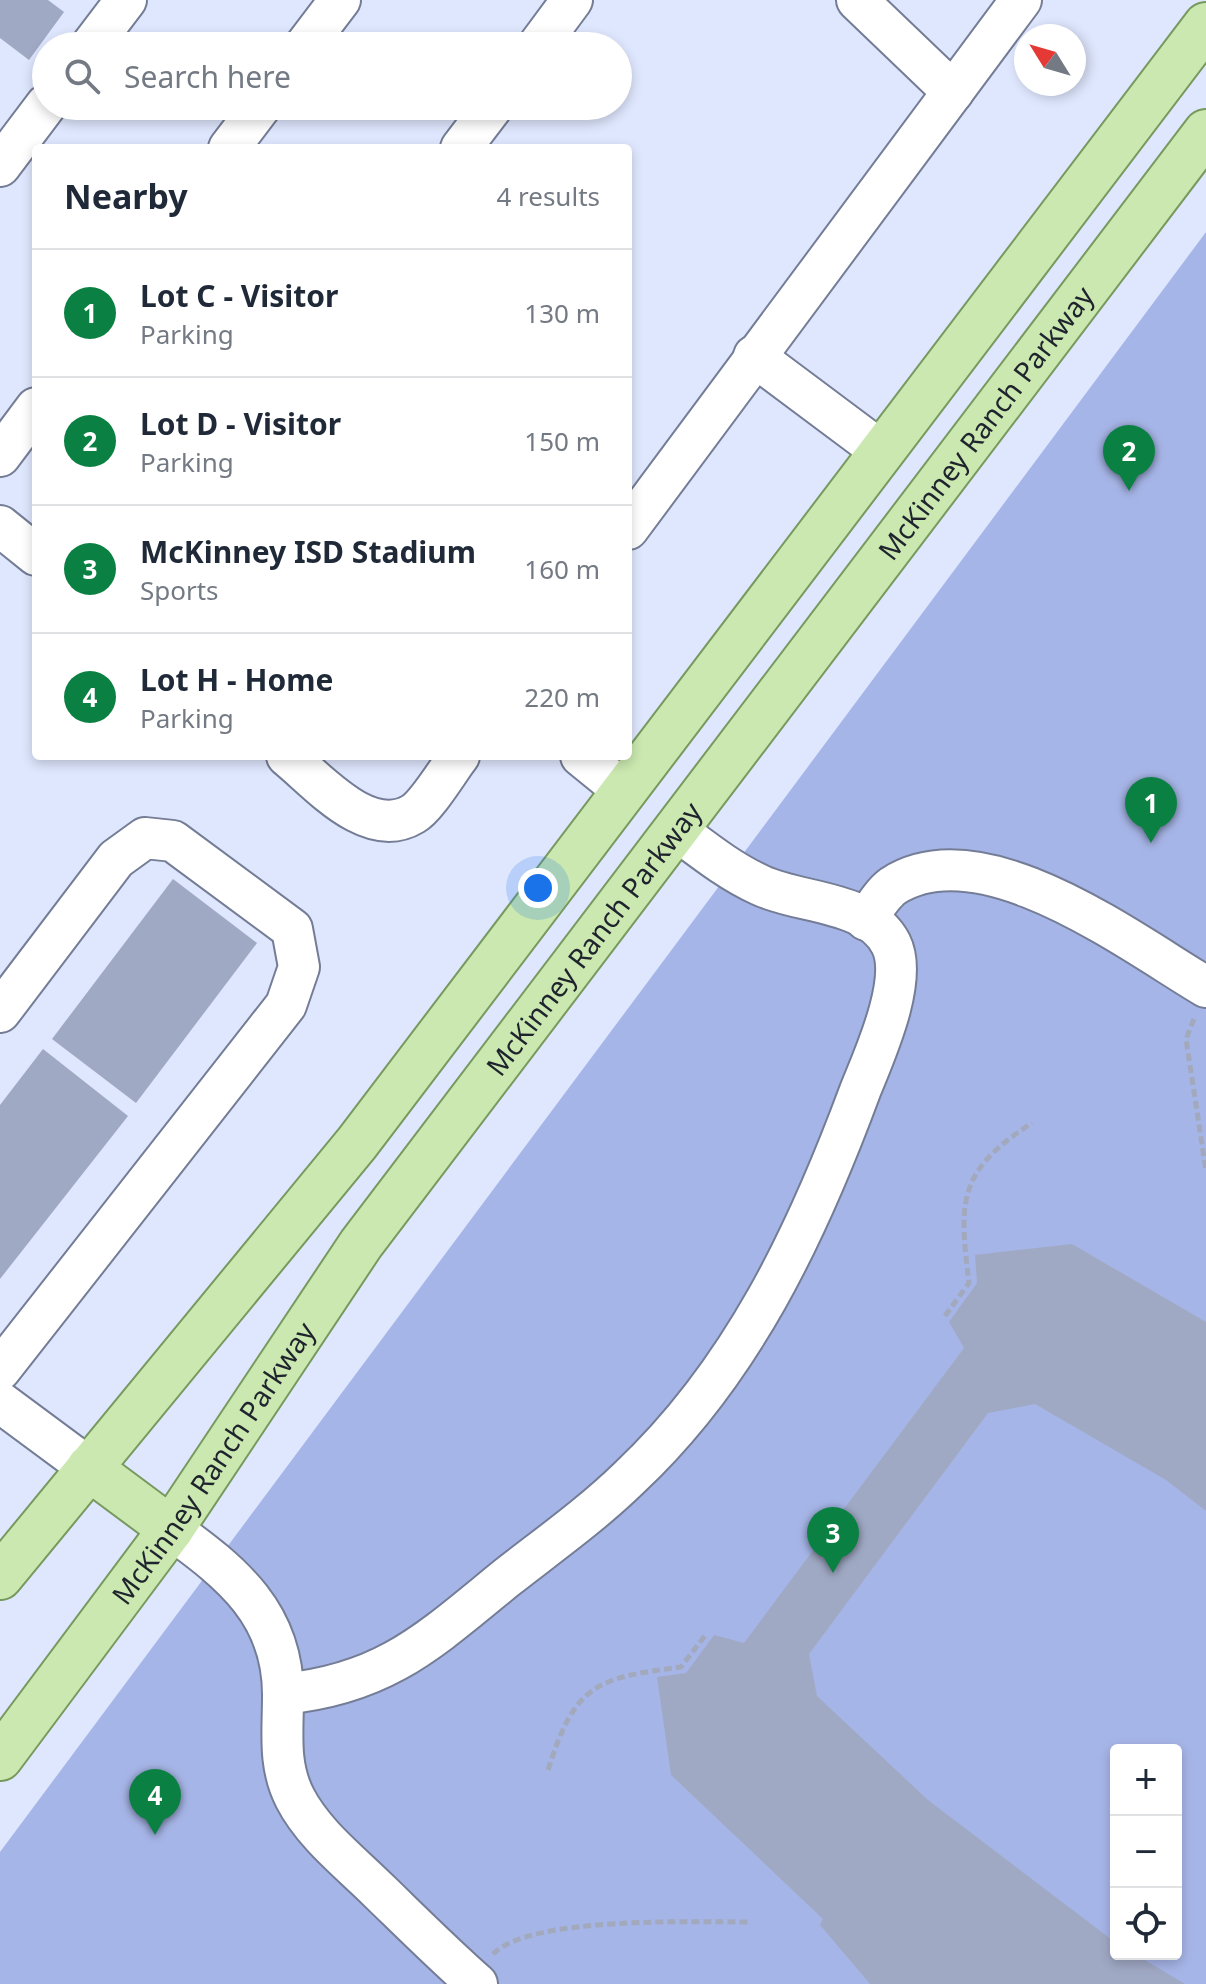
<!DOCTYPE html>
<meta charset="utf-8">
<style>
:root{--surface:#fff;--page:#f2f2f3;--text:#1f2937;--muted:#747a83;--line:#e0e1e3;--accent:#0b8043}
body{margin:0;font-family:"Noto Sans",sans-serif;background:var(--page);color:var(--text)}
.controls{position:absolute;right:24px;bottom:24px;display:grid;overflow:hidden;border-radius:8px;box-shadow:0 4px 12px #0003}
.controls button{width:72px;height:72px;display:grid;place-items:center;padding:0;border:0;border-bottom:2px solid var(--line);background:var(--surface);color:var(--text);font:40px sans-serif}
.compass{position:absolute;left:1014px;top:24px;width:72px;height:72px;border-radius:50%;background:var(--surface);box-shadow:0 4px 12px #0003;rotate:307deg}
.you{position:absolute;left:538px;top:888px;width:28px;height:28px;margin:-20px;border:6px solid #fff;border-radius:50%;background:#1a73e8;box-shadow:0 0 0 12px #1a73e833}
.badge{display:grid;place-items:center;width:52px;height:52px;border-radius:50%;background:var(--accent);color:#fff;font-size:26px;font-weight:700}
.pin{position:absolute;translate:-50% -66px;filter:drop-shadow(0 2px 4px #0008)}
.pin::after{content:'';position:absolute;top:42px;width:28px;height:24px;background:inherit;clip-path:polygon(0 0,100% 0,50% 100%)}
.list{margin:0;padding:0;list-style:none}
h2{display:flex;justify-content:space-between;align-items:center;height:104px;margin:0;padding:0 32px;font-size:34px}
h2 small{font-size:26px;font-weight:400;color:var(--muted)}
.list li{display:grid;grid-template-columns:52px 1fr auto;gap:24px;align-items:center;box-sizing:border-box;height:128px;padding:0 32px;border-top:2px solid var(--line)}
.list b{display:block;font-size:30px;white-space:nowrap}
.list p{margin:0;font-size:26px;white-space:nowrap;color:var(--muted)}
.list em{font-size:26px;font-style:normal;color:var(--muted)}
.icon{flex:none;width:44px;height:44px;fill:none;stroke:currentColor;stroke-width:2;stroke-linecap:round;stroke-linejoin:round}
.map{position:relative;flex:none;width:1206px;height:1984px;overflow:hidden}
.search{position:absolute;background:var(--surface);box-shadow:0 4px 12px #0003;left:32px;top:32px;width:600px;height:88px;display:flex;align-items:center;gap:20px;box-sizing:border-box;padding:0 28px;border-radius:44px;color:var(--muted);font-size:30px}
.panel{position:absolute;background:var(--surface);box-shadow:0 4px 12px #0003;left:32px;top:144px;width:600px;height:616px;border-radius:8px}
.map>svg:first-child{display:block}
</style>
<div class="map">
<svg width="1206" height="1984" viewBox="0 0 1206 1984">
<rect width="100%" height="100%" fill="#dfe7fe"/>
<path fill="#a6b5e7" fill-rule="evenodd" d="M1206,232V1984H0V1852ZM1116,1750H1176V1954H1116Z"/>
<g fill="#a0a9c4">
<polygon points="0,0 48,0 64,12 29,60 0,38"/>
<polygon points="173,879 257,943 136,1103 52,1039"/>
<polygon points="43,1049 128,1116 0,1279 0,1105"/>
<polygon points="1072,1244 1206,1322 1206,1511 1166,1480 1035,1404 988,1413 809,1654 817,1696 928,1800 1116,1943 1116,1954 1135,1954 1185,1984 870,1984 820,1925 823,1919 671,1775 657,1677 686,1673 714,1635 744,1643 964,1348 949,1322 977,1283 975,1255"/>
</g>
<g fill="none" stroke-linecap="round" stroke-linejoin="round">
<g stroke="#747d96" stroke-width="44">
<g id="minor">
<polyline points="857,0 953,92"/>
<polyline points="91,46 126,0"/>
<polyline points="305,46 340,0"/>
<polyline points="538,46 572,0"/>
<polyline points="229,148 261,106"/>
<polyline points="461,148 493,106"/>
<polyline points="0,166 46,105"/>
<polyline points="754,356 881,451"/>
<polyline points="0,456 36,408"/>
<polyline points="0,526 36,555"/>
<polyline points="628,529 1021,0"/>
<path d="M287,756C318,781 368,841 413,814C427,806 448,770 459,756"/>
<polyline points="581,756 624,791"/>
<path d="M866,920C874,908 882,894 893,886C982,829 1130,942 1206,987"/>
<polyline points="0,1012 116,859 145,838 173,841 292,929 299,967 286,1005 0,1370"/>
<polyline points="0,1402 89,1468"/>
<path d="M171,1529C232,1573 284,1614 283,1697C283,1732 278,1765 295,1798C314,1835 351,1863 380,1892C412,1923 443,1954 477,1984"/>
<path d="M283,1694C385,1684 429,1641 505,1579C547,1546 591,1515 629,1478C742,1372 807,1234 860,1091C874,1056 909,980 891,944C869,900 799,904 760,885C729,871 702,849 675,829"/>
</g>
</g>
<g stroke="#77995e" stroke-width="48">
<g id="major">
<polyline points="89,1468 171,1529"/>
<polyline points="0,1577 357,1143 1206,25"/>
<path id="s1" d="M0,1758L171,1529L361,1244L1206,132"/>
</g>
</g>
<g stroke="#a2a9bc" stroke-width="5" stroke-dasharray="8 4" stroke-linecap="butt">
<polyline points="1194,1019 1186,1039 1206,1171"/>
<path d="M945,1316L969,1283C959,1202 957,1171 1032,1123"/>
<path d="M548,1770C575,1684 596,1678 681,1667L707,1633"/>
<path d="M493,1954C530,1916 694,1922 749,1922"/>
</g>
<use href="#minor" stroke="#fff" stroke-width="40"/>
<use href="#major" stroke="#cae8af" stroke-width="44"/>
</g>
<g text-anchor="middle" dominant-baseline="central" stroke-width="6" stroke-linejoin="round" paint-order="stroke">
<g font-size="28" fill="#1f232d" stroke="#dfe7fe">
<text stroke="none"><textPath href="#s1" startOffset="1660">McKinney Ranch Parkway</textPath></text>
<text stroke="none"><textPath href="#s1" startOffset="1012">McKinney Ranch Parkway</textPath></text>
<text stroke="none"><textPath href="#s1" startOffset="364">McKinney Ranch Parkway</textPath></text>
</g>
</g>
</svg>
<div class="controls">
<button>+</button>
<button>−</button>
<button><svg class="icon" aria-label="locate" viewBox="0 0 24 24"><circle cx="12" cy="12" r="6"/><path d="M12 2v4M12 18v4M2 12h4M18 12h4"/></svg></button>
</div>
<svg class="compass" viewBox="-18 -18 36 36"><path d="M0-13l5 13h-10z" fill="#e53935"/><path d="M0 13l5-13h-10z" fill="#747a83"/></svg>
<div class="you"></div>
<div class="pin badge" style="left:1151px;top:843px">1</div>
<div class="pin badge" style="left:1129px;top:491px">2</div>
<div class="pin badge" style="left:833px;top:1573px">3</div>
<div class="pin badge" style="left:155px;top:1835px">4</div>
<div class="search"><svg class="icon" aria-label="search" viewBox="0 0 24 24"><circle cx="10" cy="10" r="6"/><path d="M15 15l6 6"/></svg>Search here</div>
<section class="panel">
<h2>Nearby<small>4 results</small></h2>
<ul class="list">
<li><span class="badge">1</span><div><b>Lot C - Visitor</b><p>Parking</p></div><em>130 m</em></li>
<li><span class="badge">2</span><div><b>Lot D - Visitor</b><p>Parking</p></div><em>150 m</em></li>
<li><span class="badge">3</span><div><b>McKinney ISD Stadium</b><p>Sports</p></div><em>160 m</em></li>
<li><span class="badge">4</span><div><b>Lot H - Home</b><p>Parking</p></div><em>220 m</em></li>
</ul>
</section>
</div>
